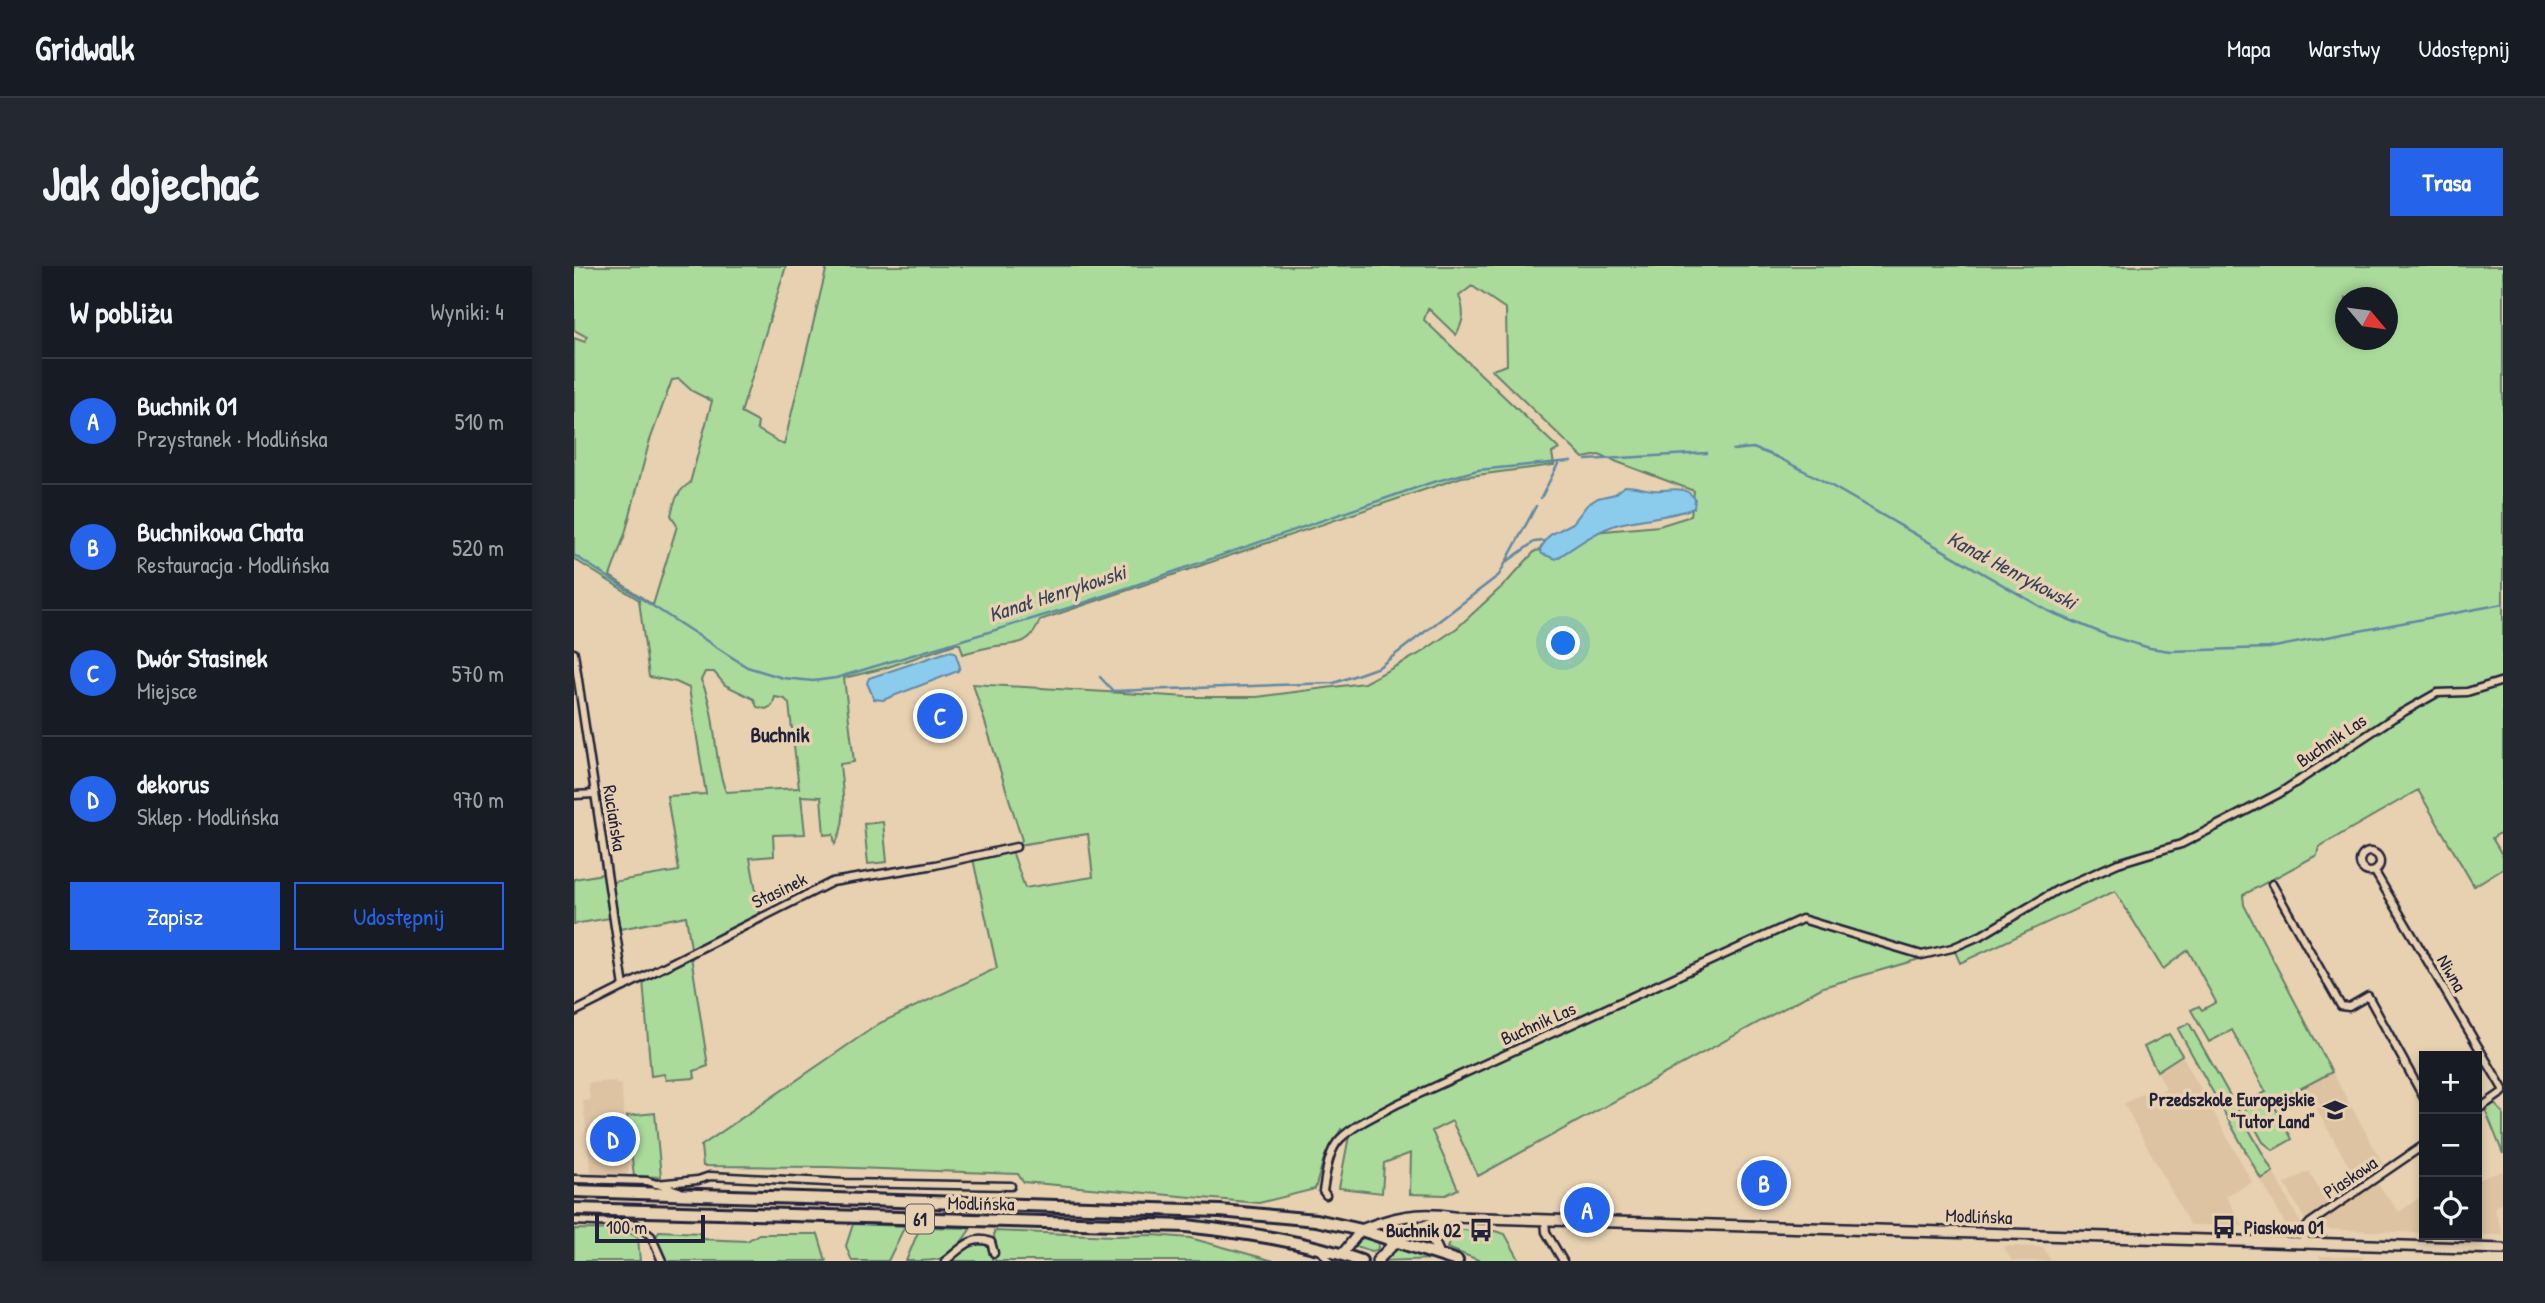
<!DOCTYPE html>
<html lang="pl">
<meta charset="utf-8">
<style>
:root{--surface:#171b24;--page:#242831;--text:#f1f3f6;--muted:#9ea1a6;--line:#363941;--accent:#2563eb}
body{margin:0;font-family:"Patrick Hand",sans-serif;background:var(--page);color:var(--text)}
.controls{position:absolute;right:21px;bottom:21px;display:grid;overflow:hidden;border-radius:0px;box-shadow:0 4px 10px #0003}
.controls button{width:63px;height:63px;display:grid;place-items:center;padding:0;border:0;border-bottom:2px solid var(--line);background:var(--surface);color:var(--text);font:35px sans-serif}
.compass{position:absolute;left:1761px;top:21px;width:63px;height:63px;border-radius:50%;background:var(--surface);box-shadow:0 4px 10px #0003;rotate:119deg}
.scale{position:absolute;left:21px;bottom:18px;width:110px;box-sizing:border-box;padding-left:7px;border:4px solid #22223b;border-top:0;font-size:19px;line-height:24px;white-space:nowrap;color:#22223b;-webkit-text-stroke:5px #e7d1b0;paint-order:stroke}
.you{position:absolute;left:990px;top:378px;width:24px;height:24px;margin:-18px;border:5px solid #fff;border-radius:50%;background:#1a73e8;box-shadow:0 0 0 10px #1a73e833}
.badge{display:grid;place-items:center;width:46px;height:46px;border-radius:50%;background:var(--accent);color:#fff;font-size:23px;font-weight:700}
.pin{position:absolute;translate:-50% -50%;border:4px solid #fff;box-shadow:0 2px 7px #0006}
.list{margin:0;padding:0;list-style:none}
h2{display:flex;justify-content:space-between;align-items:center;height:91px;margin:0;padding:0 28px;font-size:30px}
h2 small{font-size:23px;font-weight:400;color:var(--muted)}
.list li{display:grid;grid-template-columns:46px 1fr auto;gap:21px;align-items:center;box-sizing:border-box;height:126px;padding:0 28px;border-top:2px solid var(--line)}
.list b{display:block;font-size:26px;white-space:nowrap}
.list p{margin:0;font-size:23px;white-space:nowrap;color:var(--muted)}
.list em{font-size:23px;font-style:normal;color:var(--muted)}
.actions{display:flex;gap:14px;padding:21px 28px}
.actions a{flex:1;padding:16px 0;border:2px solid var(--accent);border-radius:0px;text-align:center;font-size:24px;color:var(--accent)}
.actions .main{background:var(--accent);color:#fff}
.icon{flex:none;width:38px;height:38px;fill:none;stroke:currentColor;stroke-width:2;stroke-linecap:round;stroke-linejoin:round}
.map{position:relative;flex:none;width:1929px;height:995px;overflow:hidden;border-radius:0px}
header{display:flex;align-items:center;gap:42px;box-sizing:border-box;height:98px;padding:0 35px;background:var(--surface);border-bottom:2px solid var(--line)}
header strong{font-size:33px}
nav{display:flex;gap:38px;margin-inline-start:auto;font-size:24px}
.intro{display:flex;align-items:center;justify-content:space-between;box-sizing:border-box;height:168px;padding:0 42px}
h1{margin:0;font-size:49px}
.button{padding:18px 32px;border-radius:0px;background:var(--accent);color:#fff;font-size:24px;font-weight:700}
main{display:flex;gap:42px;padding:0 42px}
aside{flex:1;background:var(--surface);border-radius:0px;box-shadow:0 4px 10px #0003}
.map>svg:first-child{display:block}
</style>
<header>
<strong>Gridwalk</strong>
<nav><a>Mapa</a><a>Warstwy</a><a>Udostępnij</a></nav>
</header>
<div class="intro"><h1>Jak dojechać</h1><a class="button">Trasa</a></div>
<main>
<aside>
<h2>W pobliżu<small>Wyniki: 4</small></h2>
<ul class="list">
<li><span class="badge">A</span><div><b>Buchnik 01</b><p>Przystanek · Modlińska</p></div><em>510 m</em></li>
<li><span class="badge">B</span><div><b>Buchnikowa Chata</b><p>Restauracja · Modlińska</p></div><em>520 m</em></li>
<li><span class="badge">C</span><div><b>Dwór Stasinek</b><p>Miejsce</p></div><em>570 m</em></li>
<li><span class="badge">D</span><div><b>dekorus</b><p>Sklep · Modlińska</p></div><em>970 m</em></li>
</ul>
<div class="actions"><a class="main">Zapisz</a><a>Udostępnij</a></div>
</aside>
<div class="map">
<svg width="1929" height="995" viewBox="0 0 1929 995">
<rect width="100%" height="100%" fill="#e7d1b0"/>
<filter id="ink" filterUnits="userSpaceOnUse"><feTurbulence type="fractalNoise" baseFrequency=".0143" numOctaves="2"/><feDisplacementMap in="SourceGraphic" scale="14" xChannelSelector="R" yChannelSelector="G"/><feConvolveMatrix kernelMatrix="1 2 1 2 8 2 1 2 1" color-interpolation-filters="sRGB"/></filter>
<g filter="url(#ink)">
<g fill="#ddc3a2">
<polygon points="1608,789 1678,916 1652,930 1669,960 1616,959 1550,838 1575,824 1578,829 1592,822 1583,805"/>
<polygon points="1758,806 1812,903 1786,920 1730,821"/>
<polygon points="41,815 42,819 47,818 55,905 52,909 17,908 9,835 16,834 14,817"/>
<polygon points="1735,905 1754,939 1731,954 1711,918"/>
<polygon points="1929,905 1929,937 1920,941 1929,969 1908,969 1903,956 1903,912 1904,914"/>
<polygon points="1699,906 1727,958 1720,962 1713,962 1687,913"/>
<polygon points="1803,917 1825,946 1850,929 1850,967 1746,963 1740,958"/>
<polygon points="1429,980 1469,981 1477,995 1438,995"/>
<polygon points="1745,990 1788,991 1790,995 1748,995"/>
</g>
<g fill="#aadb9b" stroke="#667e6b" stroke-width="2" fill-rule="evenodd">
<path d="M0,0H212L167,147L184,156L183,163L210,179L253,0H1929V565L1918,572L1929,590V602L1900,620L1844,524L1745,581L1743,589L1669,629L1670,639L1758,806L1699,837L1718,873L1699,884L1689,876L1668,838L1692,826L1658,764L1635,776L1617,744L1625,740L1628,744L1642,736L1614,684L1589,703L1541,625L1386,697L1380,683L1249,721L904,910L878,855L858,865L884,923L872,929L836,928L837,887L810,897L808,927L765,922L775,870L767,863L750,892L741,923L685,937L449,916L444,908L253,901L129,900L127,880L306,757L423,702L399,593L438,585L451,622L519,611L514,568L444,579L448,574L399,418L614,431H683L790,417L845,388L883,362L933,316L961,285L973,283L1019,266L1085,260L1117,250L1120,225L1025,189L1009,192L918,104L933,99L932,43L898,20L885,30C891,45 890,55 882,69L854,42L850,54L985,183L978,187L980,199L888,211L466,354C456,382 439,377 417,381C407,383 398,385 389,388L386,378H381L311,402L270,412L280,496L266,498C268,524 275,555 261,578L259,568L250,569L247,531L227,530L231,568L199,569L200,590L176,592L186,647L117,682L112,650L46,663L38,616L105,605L93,530L132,528L115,422L102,416L75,411L65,334L0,293V72L11,76L13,71L0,64ZM1772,32H1814V74H1772ZM105,113L118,125L138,135L116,217C103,225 100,236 97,249L103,260L79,339L36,310L51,268L75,177L98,114ZM131,406H140L151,419L180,433L183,441L192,443L198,440L201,431L211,433L215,438L225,522L152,526C138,490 144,449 127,414Z"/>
<polygon points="309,556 313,596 294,598 290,558"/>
<polygon points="29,608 36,652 0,658 0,613"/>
<polygon points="117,690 134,800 120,805 121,812 92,814 90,808 77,810 69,714"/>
<polygon points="1615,757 1699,906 1687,913 1604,763"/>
<polygon points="1595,768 1608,789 1583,805 1570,781"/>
<polygon points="1920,837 1929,847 1929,888 1911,843"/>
<polygon points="81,847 87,911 60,910 53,850"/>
<polygon points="848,953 820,968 802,963 821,956"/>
<polygon points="279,958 331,960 314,995 278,995 272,980"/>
<path d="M346,961L397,962C375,995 370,995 332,995Z"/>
<path d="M0,963C19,964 48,960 64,972L66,995H0Z"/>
<polygon points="881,963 914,967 921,965 931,968 946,995 907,995 873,982"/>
<polygon points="85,965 126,967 126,973 173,975 185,968 244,968 252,995 93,995 82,971"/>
<polygon points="420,965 540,970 579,969 616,972 700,995 421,995"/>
<polygon points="789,971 801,974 805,977 803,984 798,985 781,980"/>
<polygon points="407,975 418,985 418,995 375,995 394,979"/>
<polygon points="824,980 861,993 808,995"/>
</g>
<g fill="#8bccec" stroke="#6188a5" stroke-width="2">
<path d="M1051,220C1062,220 1069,223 1079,224C1094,226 1110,217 1121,233L1120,242C1096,251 1069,252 1045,258C1021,265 1002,280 982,293L968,288L966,283L976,269L999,257L1013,239L1024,232L1041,228Z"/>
<polygon points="376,385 381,386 386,401 384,405 309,434 300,433 293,417 295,412"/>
</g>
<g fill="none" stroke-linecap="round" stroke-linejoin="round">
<g stroke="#6188a5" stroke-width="2.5">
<polyline points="1159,184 1179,182 1203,191 1244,212 1474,345 1535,370 1576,382 1596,385 1695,382 1929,338"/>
<polyline points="1012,194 1133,187"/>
<polyline points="967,232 985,196"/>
<polyline points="0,289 173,401 209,412 239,415 262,412 501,340 856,217 904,204 997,195"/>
<polyline points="934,295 960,276 970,275"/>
<polyline points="526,411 539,425 760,417 805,401 925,309 962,240"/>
</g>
<g stroke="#22223b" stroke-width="11">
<g id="minor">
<polyline points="0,387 50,721"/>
<polyline points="0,529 21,528"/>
<circle cx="1796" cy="596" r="10"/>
<polyline points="1801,606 1929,823"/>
<polyline points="1698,618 1767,740 1775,741 1794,730 1850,832"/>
<polyline points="0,746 258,616 361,599 442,581"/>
<polyline points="1903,844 1929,826"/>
<polyline points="0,913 73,915 105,925"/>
<polyline points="82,918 124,914 136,910 271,917 437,920"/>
<path d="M752,929L749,925C752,908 754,885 766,873C781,858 805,848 823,838L1228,653L1348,689L1378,682L1408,669L1483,624L1544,597L1607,578L1660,551L1706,527L1819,452L1863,427L1893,426L1929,415"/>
<polyline points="971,954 972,966 989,995"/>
<polyline points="0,955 62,958 77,970 88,995"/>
<polyline points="1730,976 1731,963 1736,957 1850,879"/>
<polyline points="747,985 755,995"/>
<path d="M371,995C386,984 397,968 417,976L420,987"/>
</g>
</g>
<g stroke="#22223b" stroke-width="13">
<polyline id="tertiary" points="768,988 787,964"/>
</g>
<g stroke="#22223b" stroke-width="14">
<g id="secondary">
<polyline points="864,956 857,970 865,988"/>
<path d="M787,964C818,951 846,945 879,951L1929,983"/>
<path d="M803,995C830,966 837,962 874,953"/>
</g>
</g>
<g stroke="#22223b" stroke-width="16">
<g id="primary">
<polyline points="0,925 646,945 742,954 787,964 883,995"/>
<path d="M0,943L613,960C672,967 732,975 787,995"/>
</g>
</g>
<use href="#minor" stroke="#e7d1b0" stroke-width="6"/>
<use href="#tertiary" stroke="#e7d1b0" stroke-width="8"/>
<use href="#secondary" stroke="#e7d1b0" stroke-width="9"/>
<use href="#primary" stroke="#e7d1b0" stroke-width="10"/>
</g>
</g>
<defs>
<g id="school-bare" transform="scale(1.89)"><path d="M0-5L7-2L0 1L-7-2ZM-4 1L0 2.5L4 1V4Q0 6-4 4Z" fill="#22223b" stroke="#e7d1b0" stroke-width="2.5" paint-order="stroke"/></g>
<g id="bus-bare" transform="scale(1.89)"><path d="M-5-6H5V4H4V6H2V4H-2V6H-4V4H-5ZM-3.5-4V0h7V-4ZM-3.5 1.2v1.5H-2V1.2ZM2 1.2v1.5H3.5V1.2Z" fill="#22223b" stroke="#e7d1b0" stroke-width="2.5" paint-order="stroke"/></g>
</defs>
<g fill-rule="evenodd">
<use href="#school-bare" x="1761" y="844"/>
<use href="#bus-bare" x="1650" y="961"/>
<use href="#bus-bare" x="907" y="964"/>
</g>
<g text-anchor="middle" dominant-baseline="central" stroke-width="7" stroke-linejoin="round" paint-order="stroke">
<rect fill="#e7d1b0" stroke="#5d565e" stroke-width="2" x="332" y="938.5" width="28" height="29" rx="5"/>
<g font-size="18" font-weight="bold" fill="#22223b">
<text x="346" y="953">61</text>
</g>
<g font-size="19" fill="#22223b" stroke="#e7d1b0">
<text transform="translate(1757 474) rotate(-34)">Buchnik Las</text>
<text transform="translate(41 552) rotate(81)">Ruciańska</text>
<text transform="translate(205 624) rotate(-26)">Stasinek</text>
<text transform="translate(1878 707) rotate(60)">Niwna</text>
<text transform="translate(964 757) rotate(-24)">Buchnik Las</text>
<text transform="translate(1776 911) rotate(-34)">Piaskowa</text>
<text transform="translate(407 937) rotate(1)">Modlińska</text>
<text transform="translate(1405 950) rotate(2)">Modlińska</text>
</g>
<g font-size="19" font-weight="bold" fill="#22223b" stroke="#e7d1b0" text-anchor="end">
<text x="1741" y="833">Przedszkole Europejskie<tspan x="1741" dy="22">"Tutor Land"</tspan></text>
<text x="1670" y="961" text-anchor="start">Piaskowa 01</text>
<text x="887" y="964">Buchnik 02</text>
</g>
<g font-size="21" font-style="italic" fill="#37445e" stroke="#e7d1b0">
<text transform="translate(1438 304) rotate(28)">Kanał Henrykowski</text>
<text transform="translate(483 327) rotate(-18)">Kanał Henrykowski</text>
</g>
<g font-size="21" font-weight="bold" fill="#22223b" stroke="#e7d1b0">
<text x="206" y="468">Buchnik</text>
</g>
</g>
</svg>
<div class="controls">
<button>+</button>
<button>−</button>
<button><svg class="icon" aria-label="locate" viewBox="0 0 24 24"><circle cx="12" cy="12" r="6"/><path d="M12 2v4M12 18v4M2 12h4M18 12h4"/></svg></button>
</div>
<svg class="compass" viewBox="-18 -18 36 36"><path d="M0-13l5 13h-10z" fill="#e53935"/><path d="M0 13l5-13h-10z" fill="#9ea1a6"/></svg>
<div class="scale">100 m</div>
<div class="you"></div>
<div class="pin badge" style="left:1013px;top:944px">A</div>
<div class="pin badge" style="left:1190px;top:917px">B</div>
<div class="pin badge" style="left:366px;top:450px">C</div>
<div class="pin badge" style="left:39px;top:873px">D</div>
</div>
</main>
